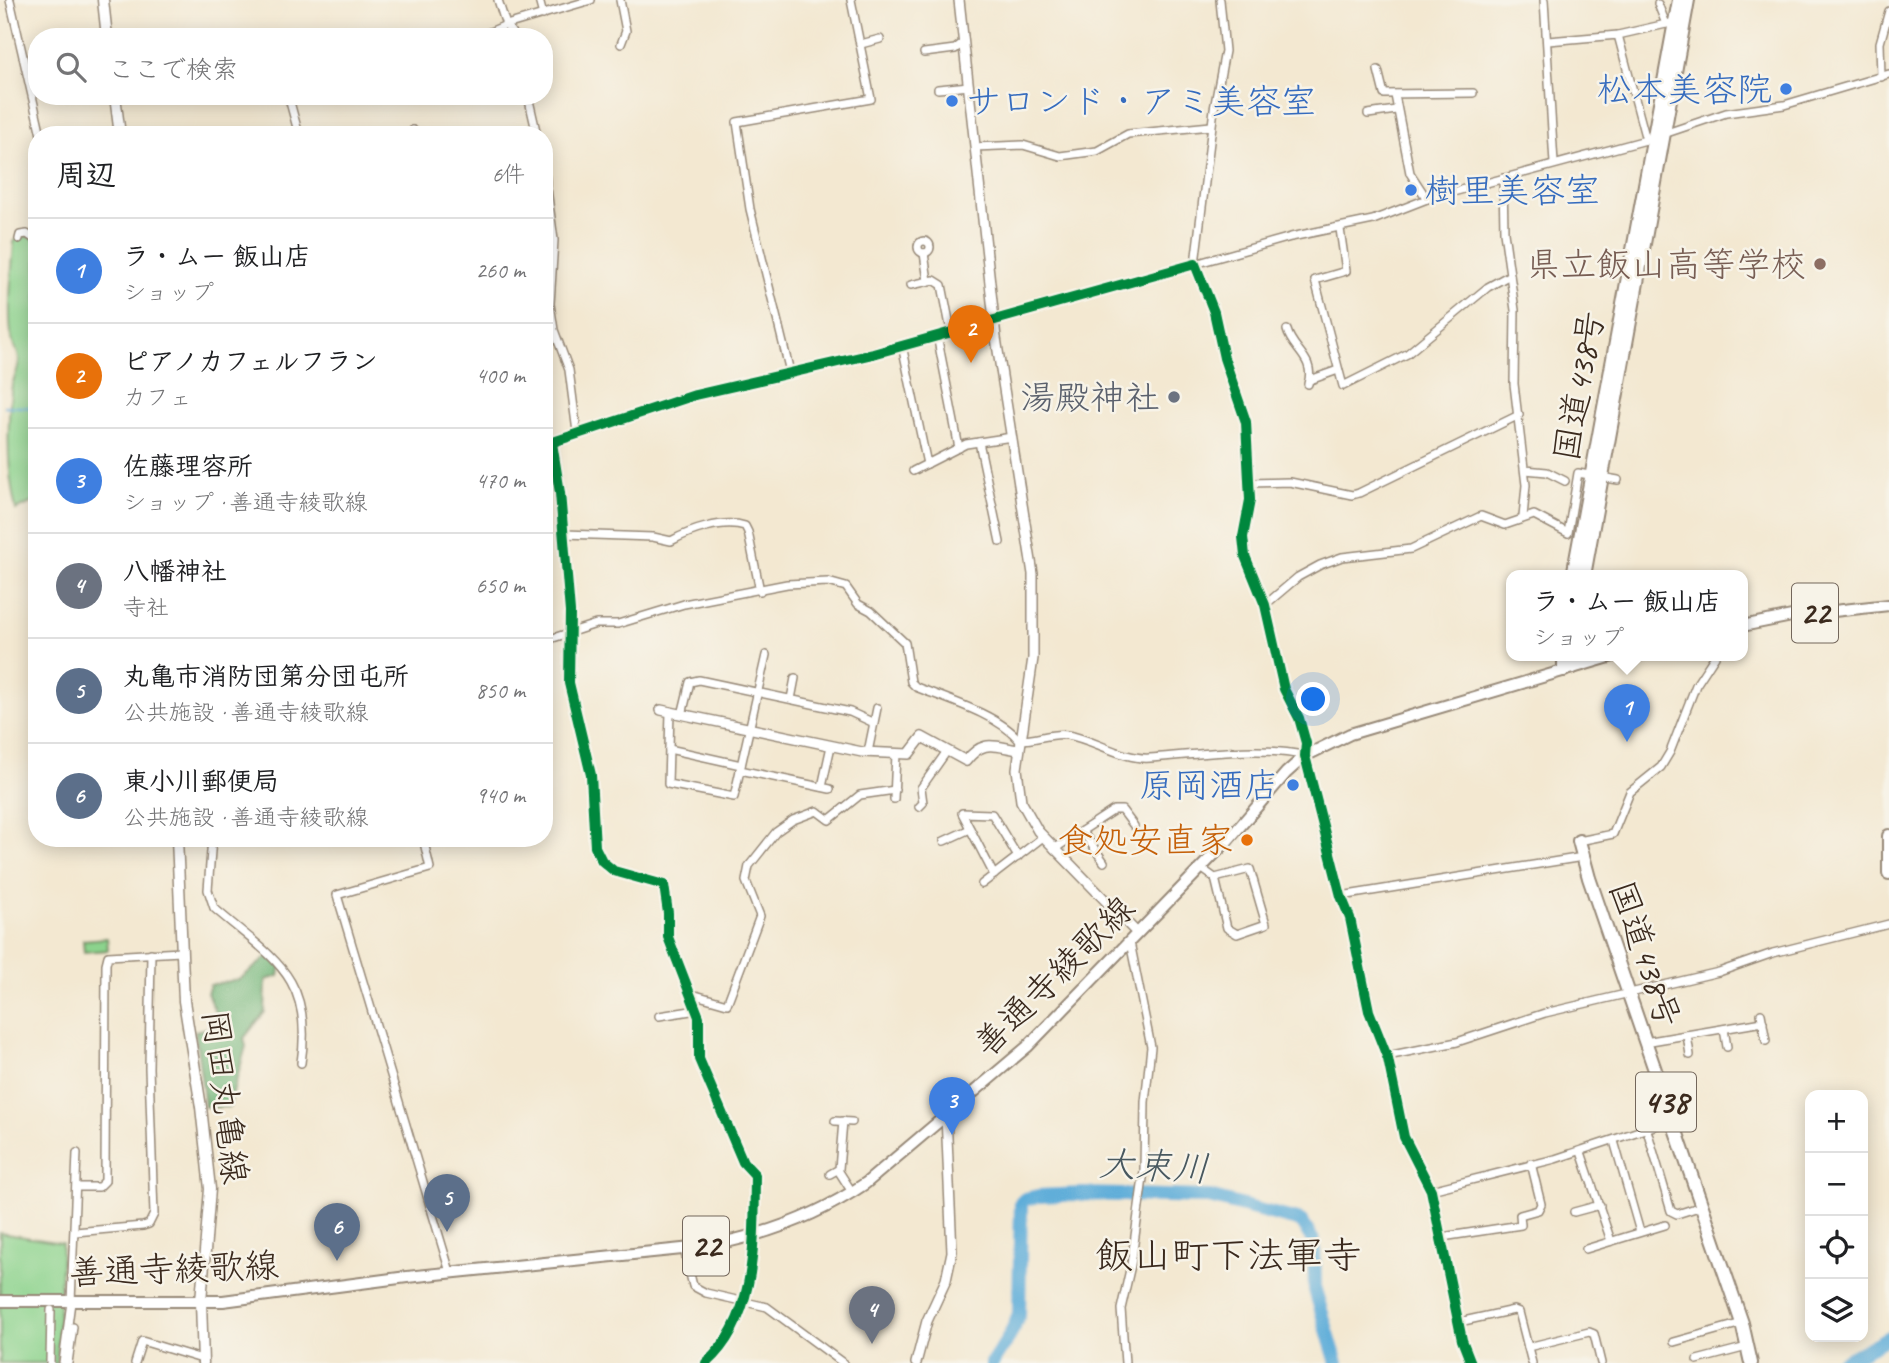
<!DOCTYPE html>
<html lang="ja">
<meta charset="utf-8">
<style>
:root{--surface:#fff;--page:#f6f6f6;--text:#202124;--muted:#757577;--line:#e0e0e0;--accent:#1f6fb2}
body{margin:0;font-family:Caveat,"Klee One",sans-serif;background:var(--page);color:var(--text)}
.controls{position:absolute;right:21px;bottom:21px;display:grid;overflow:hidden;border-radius:14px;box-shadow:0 4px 18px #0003}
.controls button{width:63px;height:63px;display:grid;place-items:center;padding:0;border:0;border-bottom:2px solid var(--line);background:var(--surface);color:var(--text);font:35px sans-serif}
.you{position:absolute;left:1314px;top:700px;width:24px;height:24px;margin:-18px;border:5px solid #fff;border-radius:50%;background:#1a73e8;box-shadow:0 0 0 10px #1a73e833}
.badge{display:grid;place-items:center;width:46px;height:46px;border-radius:50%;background:var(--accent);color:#fff;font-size:23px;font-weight:700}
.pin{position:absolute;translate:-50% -58px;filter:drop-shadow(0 2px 4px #0008)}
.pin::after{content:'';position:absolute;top:37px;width:24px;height:21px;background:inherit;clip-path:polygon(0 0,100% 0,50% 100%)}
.popup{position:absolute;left:1506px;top:570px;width:242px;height:91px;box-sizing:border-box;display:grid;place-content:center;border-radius:14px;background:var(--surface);filter:drop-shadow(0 2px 5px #0005);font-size:23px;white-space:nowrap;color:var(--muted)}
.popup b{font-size:26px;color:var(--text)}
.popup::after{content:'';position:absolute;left:50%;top:100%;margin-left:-14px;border:14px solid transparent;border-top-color:var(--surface)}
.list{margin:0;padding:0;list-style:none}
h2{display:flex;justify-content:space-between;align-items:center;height:91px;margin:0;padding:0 28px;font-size:30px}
h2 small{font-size:23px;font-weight:400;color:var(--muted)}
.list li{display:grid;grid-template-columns:46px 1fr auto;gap:21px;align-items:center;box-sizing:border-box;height:105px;padding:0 28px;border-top:2px solid var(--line)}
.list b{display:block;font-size:26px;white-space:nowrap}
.list p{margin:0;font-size:23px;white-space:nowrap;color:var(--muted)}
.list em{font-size:23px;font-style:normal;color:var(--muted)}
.icon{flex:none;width:38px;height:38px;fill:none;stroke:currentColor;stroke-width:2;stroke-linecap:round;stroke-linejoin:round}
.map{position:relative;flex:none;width:1889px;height:1363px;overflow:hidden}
.search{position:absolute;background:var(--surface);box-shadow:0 4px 18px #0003;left:28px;top:28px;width:525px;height:77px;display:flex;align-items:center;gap:18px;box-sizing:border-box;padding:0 24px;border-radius:28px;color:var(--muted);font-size:26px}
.panel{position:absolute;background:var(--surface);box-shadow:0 4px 18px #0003;left:28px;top:126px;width:525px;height:721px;border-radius:28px}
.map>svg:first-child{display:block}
</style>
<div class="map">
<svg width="1889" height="1363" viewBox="0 0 1889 1363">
<rect width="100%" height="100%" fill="#f7f3e8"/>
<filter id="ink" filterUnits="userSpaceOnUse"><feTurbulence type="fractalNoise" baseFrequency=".0143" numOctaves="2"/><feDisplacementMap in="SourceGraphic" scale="14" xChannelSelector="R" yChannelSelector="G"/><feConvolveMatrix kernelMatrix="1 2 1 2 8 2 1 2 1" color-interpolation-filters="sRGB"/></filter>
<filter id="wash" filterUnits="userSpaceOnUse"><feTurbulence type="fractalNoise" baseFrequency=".00686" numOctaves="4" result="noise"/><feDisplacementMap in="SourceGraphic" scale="28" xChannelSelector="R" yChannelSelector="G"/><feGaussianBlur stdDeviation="1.57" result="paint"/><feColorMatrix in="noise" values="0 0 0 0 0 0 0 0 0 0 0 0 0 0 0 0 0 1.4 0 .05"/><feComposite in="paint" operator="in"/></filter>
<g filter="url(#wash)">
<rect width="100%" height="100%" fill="#f3e8d1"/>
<g fill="#8cd38d" stroke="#647e56" stroke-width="2">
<path d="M21,235L34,238L37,247V500L16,510C7,471 7,430 11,391C12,380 19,371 19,360C19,352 14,347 12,340C7,312 12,270 14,242Z"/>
<polygon points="107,938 108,950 84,952 83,940"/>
<polygon points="0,1233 62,1243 57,1363 0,1363"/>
</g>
<polygon fill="#71b578" stroke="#56704b" stroke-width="2" points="271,954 276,955 281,965 279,976 266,980 265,1012 244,1038 246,1046 229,1107 205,1107 195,1031 212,1027 218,1018 207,993 210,985 240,979"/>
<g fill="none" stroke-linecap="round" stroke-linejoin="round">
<polyline stroke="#5fadd9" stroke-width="2.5" points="5,406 37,408"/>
<g stroke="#5fadd9" stroke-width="14">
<polyline points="992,1363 1009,1337 1019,1315 1021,1203 1025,1199 1038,1196 1083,1194 1209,1197 1301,1221 1314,1242 1315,1290 1337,1363"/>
<polyline points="1841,1363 1889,1337"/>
</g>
</g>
</g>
<g filter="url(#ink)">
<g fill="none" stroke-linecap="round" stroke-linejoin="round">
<g stroke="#978978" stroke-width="10">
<g id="minor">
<polyline points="10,0 41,135"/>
<polyline points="498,0 506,25 515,37"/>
<polyline points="539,0 543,15"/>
<polyline points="620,0 626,31 621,44"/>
<polyline points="1220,0 1225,51 1214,109 1195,264 1291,237 1373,220 1427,199 1646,140 1726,113 1784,105 1889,74"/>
<polyline points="1544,0 1554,163"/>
<polyline points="1658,4 1666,24"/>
<polyline points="1618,35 1675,22"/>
<polyline points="478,37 506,25 591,0"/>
<polyline points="1548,41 1618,35 1646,140"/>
<polyline points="861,44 880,39"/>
<polyline points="924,53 955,49 964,42"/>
<polyline points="1378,70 1384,94 1473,93"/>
<polyline points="1881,77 1880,43 1889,11"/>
<polyline points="938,89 969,86"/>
<polyline points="1395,95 1410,173 1427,199"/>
<polyline points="295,96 290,102 299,135"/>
<polyline points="528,96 537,135"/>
<polyline points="1368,114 1396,110"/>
<polyline points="413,130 414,135"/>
<polyline points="975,147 1023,145 1060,156 1097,151 1128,134 1211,126"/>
<polyline points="544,167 554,240 550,304 554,330 569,370 577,432"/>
<polyline points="1503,178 1504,232 1515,310 1514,384 1526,485 1523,517"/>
<polyline points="1340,229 1346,271 1315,280 1343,386 1407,354 1488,287 1510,275"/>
<polyline points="19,239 20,235 27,234 37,241"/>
<circle cx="924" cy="247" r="6"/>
<polyline points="924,253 928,281"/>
<polyline points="911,285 934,280 942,285 951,331"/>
<path d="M1287,330C1292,350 1316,358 1308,384"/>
<polyline points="937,335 959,448"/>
<polyline points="902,345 927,464"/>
<polyline points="790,372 750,209 737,122 871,99 851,0"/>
<polyline points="1310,380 1338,370"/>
<polyline points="979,442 1000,542"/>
<path d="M552,443L560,493L570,612L569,683L591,775L595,847L602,861L614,871L664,885L668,913V937L699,1017V1059L743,1162L755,1175C754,1238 758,1317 706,1363"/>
<polyline points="544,445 695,395 873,354 1195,264 1214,312 1224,358 1246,422 1250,500 1243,537 1245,556 1265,605 1284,689 1299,718 1306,743 1305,756 1341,896 1350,918 1369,1011 1388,1059 1404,1137 1431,1190 1462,1340 1471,1363"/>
<polyline points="1525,470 1547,472 1565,481"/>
<polyline points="913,471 966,444 1012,437"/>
<polyline points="1250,483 1290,482 1352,495 1359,493 1519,415"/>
<path d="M564,534L653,537L671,541C691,530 723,519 745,526L748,532L760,591"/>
<polyline points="1265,605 1298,577 1320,565 1342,557 1411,549 1481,516 1505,525 1534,515 1568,533 1578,473 1618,480"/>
<path d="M544,641L596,624H618L684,604L787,584L828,582L846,587L858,604L871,611L905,643L911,682L916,687C946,699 999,715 1019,740C1035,741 1052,732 1067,735C1094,739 1122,760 1150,758C1190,755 1267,745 1305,756"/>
<polyline points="791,699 795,678"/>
<polyline points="670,712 668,784 734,797 766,655"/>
<polyline points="682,715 690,682 699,680 850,712 874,723"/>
<polyline points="669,749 741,765"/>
<polyline points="868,752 877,708"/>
<polyline points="740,770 830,789"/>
<polyline points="822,787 831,746"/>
<polyline points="894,799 896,754"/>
<polyline points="919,807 923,803 921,788 947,751"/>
<polyline points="1082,831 1104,862"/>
<path d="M212,838L208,890L214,908C273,959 314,976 301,1063"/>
<polyline points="423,838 430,868 337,895 450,1272"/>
<polyline points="944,841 970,829"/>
<polyline points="1579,841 1613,834 1630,792 1661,767 1670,752 1696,685 1715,656"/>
<polyline points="1054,849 1114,810 1122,810 1134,826"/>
<polyline points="1201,868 1215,878 1227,928 1237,934 1266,924 1250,869 1215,878"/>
<polyline points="994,875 962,813 992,814 1018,857"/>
<polyline points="982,884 1043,837"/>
<polyline points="1341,896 1583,857"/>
<polyline points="692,994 727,1004 760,916 746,881 749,866 776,832 793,820 817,811 829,820 860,795 895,790"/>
<polyline points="1761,1014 1766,1041"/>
<polyline points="659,1016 697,1010"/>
<polyline points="1724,1029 1727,1047"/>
<polyline points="1687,1035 1690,1055"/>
<polyline points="1645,1042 1763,1022"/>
<polyline points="1387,1056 1457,1042 1545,1013 1719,972 1773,953 1889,924"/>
<polyline points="835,1121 852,1122"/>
<polyline points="1647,1130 1671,1211 1677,1214 1702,1206"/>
<polyline points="1614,1141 1640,1232"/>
<polyline points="1581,1152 1611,1241"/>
<polyline points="838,1170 852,1192"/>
<polyline points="830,1174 839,1169 843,1121"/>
<polyline points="77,1187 99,1187 105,1181 106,964 108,956 181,952"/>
<polyline points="1431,1190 1555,1159 1672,1120"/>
<polyline points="1574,1212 1600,1205"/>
<polyline points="75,1232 143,1226 149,1224 154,1214 149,1068 151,953"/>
<polyline points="1442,1237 1521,1225 1520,1215 1538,1210 1541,1204 1531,1163"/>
<polyline points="684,1249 693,1286 706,1293 767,1307 843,1363"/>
<polyline points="1586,1249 1665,1225"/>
<polyline points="1459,1322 1514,1310 1519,1312 1532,1363"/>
<polyline points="1674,1342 1742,1323"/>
<polyline points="1528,1347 1589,1332 1594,1334 1601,1363"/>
<polyline points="1697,1360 1747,1347"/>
<polyline points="50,1363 51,1310"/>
<polyline points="63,1363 71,1302 77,1153"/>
<polyline points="68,1363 73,1327"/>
<polyline points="135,1363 142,1341 202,1359"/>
<polyline points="1125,1363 1121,1309 1131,1265 1144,1171 1145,1102 1151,1047 1130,942"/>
</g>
</g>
<g stroke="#978978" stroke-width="12">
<g id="tertiary">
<polyline points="959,0 996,338 1033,574 1033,658 1017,769 1021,801 1038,831 1137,933"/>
<path d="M661,710L862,752L909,754L922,737L966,761C983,739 993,746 1018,750"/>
<polyline points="916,1363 927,1321 946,1280 952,1252 946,1115"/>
</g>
</g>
<g stroke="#978978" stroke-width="13">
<g id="secondary">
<polyline points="103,0 107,37"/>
<polyline points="115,96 120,135"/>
<polyline points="177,838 184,1001 201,1107 210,1189 201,1301 203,1363"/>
</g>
</g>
<g stroke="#978978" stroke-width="14">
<g id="primary">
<polyline points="1742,626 1797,615 1889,605"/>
<path d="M0,1301H223L407,1277L692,1248C756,1239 813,1219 866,1183L1027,1047L1229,839L1286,773L1305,756L1350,734L1613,656"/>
</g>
</g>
<g stroke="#978978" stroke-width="16">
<g id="trunk">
<polyline points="1573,576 1679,0"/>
<polyline points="1584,576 1688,0"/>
<polyline points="1564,656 1564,670"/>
<polyline points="1573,667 1573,656"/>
<polyline points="1889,836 1889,873"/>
<polyline points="1579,841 1589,878 1742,1323 1751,1363"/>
</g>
</g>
<use href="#minor" stroke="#fff" stroke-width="7"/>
<use href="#tertiary" stroke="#fff" stroke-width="9"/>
<use href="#secondary" stroke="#fff" stroke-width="10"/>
<use href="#primary" stroke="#fff" stroke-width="10"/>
<use href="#trunk" stroke="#fff" stroke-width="12"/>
<g stroke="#f7f3e8" stroke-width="15">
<g id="cycleway">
<path d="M552,443L560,493L570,612L569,683L591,775L595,847L602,861L614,871L664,885L668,913V937L699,1017V1059L743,1162L755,1175C754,1238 758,1317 706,1363"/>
<polyline points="544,445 695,395 873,354 1195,264 1214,312 1224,358 1246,422 1250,500 1243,537 1245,556 1265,605 1284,689 1299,718 1306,743 1305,756 1341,896 1350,918 1369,1011 1388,1059 1404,1137 1431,1190 1462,1340 1471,1363"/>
</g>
</g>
<use href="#cycleway" stroke="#00873e" stroke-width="10"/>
</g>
</g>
<g fill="#3f7fe0" stroke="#f7f3e8" stroke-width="2.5">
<circle cx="1786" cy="89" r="7"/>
<circle cx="952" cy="101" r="7"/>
<circle cx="1411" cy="190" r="7"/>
<circle cx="1293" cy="785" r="7"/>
</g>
<circle fill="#8d6e63" stroke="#f7f3e8" stroke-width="2.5" cx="1820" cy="264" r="7"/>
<circle fill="#6b7280" stroke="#f7f3e8" stroke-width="2.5" cx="1174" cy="397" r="7"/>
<circle fill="#e8710a" stroke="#f7f3e8" stroke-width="2.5" cx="1247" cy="840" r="7"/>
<g text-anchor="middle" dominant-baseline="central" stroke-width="5" stroke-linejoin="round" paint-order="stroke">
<g fill="#f7f3e8" stroke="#73665b" stroke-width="2">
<rect x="1792" y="583.5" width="46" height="59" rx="5"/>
<rect x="1636" y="1072.5" width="60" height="59" rx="5"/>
<rect x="683" y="1216.5" width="46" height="59" rx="5"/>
</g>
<g font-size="33" font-weight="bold" fill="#3b2a1e">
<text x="1815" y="613">22</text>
<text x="1666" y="1102">438</text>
<text x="706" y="1246">22</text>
</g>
<g font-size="35" fill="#366cbe" stroke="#f7f3e8" text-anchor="end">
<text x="1772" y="89">松本美容院</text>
<text x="966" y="101" text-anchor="start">サロンド・アミ美容室</text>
<text x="1425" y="190" text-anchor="start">樹里美容室</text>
<text x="1279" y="785">原岡酒店</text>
</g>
<g font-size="35" fill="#785e54" stroke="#f7f3e8" text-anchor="end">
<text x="1806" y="264">県立飯山高等学校</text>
</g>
<g font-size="35" fill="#3b2a1e" stroke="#f7f3e8">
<text transform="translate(1579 386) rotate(-80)">国道438号</text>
<text transform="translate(1645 954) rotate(71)">国道438号</text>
<text transform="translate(1054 976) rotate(-45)">善通寺綾歌線</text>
<text transform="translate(225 1097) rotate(83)">岡田丸亀線</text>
<text transform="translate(174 1269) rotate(-2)">善通寺綾歌線</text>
</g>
<g font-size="35" fill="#5b616d" stroke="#f7f3e8" text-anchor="end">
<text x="1160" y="397">湯殿神社</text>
</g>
<g font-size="35" fill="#c56008" stroke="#f7f3e8" text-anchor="end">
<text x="1233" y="840">食処安直家</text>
</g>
<g font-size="37" font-style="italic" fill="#48585f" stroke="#f7f3e8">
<text transform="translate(1154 1166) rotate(3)">大束川</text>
</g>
<g font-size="38" fill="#3b2a1e" stroke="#f7f3e8">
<text x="1228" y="1255">飯山町下法軍寺</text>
</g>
</g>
</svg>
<div class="controls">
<button>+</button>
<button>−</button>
<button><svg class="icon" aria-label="locate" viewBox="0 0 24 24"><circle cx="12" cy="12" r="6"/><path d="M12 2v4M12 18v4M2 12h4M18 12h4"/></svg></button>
<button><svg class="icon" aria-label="layers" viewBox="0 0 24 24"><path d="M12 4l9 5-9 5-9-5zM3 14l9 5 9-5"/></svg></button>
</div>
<div class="you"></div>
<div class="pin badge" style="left:1627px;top:742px;background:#3f7fe0">1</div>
<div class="popup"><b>ラ・ムー 飯山店</b>ショップ</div>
<div class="pin badge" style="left:971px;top:363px;background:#e8710a">2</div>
<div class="pin badge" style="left:952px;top:1135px;background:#3f7fe0">3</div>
<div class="pin badge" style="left:872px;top:1344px;background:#6b7280">4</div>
<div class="pin badge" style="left:447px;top:1232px;background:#5c6f8a">5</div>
<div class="pin badge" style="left:337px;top:1261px;background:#5c6f8a">6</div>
<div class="search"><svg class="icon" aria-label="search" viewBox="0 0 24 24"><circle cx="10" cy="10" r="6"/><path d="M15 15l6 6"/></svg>ここで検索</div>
<section class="panel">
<h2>周辺<small>6件</small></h2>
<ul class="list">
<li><span class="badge" style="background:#3f7fe0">1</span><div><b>ラ・ムー 飯山店</b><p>ショップ</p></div><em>260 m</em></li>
<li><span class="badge" style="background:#e8710a">2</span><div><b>ピアノカフェルフラン</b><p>カフェ</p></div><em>400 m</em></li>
<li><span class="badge" style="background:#3f7fe0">3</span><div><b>佐藤理容所</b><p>ショップ · 善通寺綾歌線</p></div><em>470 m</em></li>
<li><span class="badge" style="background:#6b7280">4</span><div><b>八幡神社</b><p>寺社</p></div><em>650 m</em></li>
<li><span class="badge" style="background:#5c6f8a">5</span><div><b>丸亀市消防団第分団屯所</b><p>公共施設 · 善通寺綾歌線</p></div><em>850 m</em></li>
<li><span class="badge" style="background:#5c6f8a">6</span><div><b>東小川郵便局</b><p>公共施設 · 善通寺綾歌線</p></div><em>940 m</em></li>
</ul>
</section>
</div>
